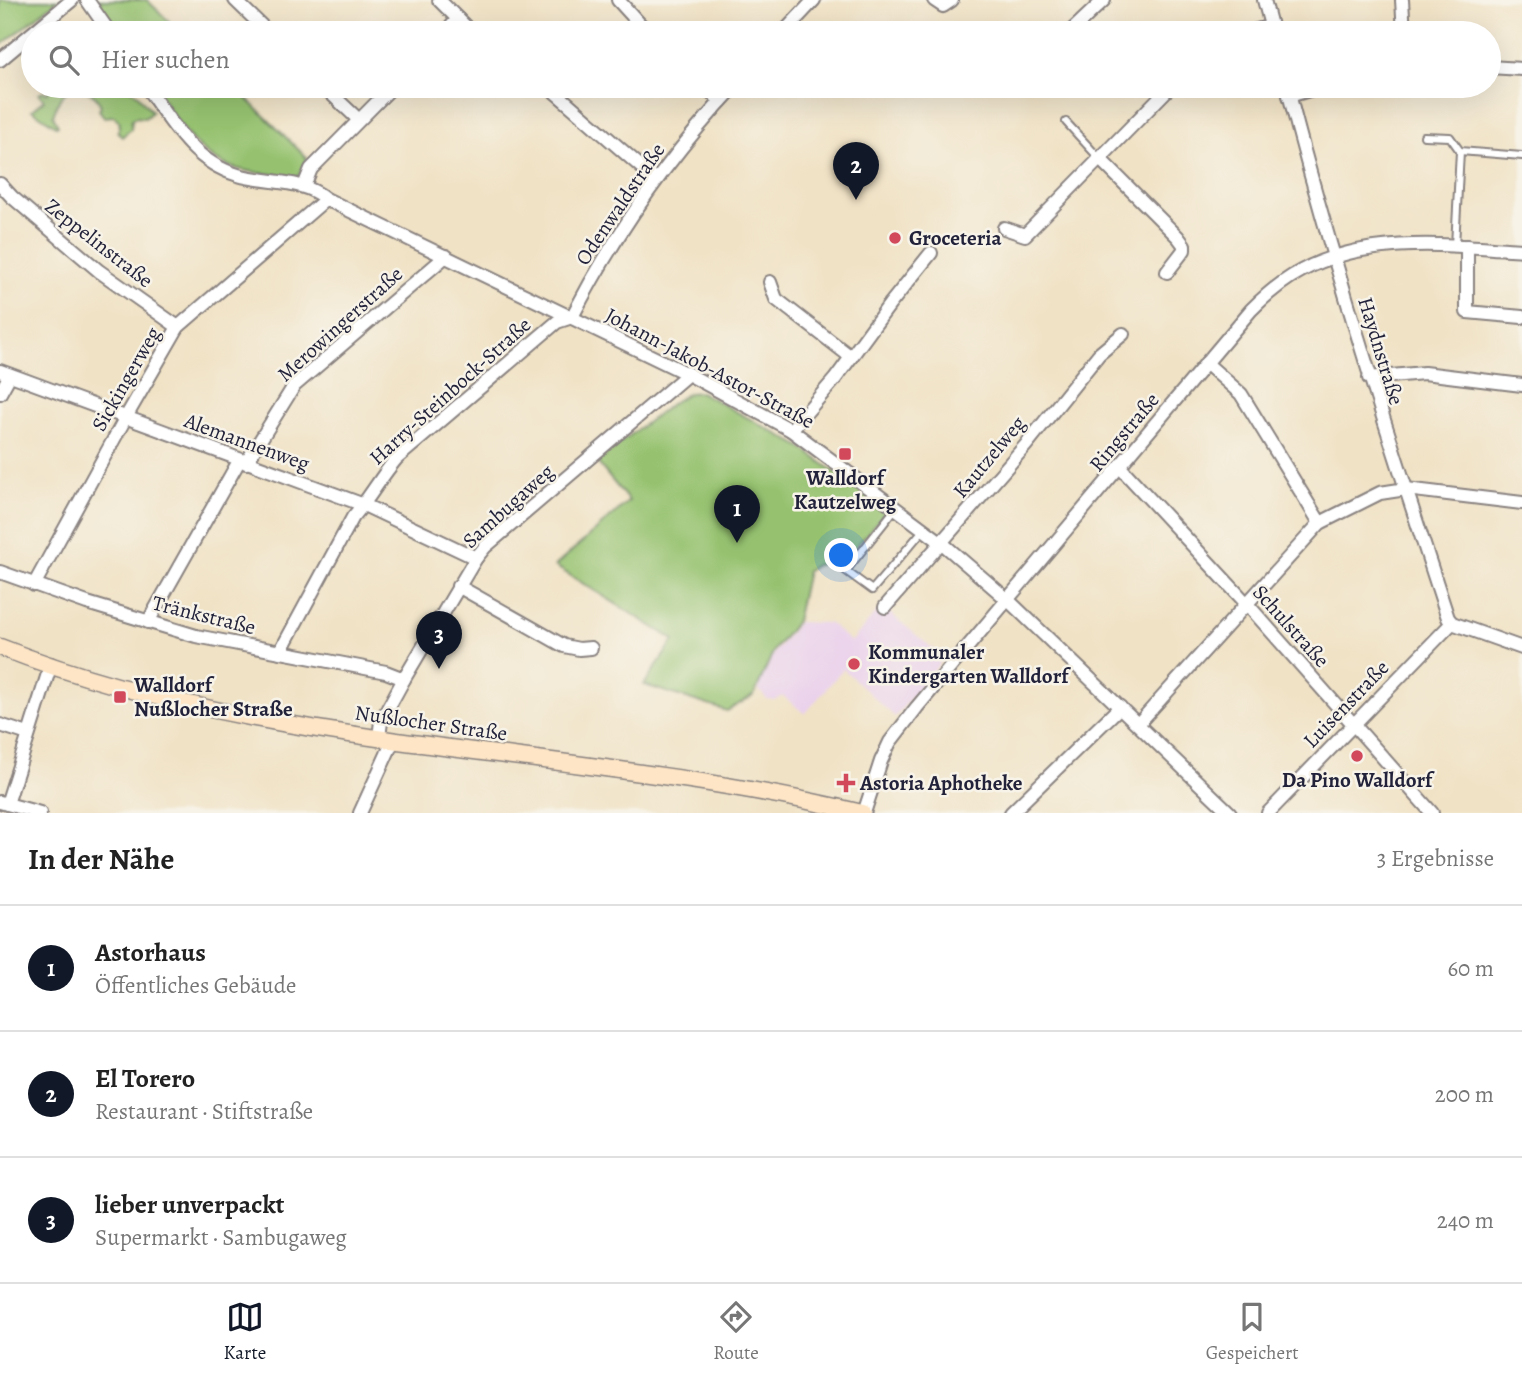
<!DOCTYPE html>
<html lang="de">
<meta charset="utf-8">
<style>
:root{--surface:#fff;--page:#f2f2f2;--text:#222;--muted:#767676;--line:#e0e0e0;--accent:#111827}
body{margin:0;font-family:Alegreya,serif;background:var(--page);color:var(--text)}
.you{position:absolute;left:842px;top:556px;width:24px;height:24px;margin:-18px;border:5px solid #fff;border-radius:50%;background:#1a73e8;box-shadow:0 0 0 10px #1a73e833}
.badge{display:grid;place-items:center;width:46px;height:46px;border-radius:50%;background:var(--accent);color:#fff;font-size:23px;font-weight:700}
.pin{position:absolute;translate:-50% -58px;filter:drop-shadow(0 2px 4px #0008)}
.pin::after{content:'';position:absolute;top:37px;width:24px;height:21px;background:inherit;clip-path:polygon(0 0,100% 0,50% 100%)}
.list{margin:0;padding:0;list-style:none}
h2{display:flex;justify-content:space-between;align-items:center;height:91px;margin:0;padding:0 28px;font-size:30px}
h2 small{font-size:23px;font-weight:400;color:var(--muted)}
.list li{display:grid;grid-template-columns:46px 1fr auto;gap:21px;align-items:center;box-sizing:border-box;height:126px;padding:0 28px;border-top:2px solid var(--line)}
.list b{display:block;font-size:26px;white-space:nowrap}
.list p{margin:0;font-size:23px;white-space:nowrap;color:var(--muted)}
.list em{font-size:23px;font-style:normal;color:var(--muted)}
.icon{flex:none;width:38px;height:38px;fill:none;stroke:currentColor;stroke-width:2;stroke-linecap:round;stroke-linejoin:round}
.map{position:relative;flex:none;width:1522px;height:813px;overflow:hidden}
.search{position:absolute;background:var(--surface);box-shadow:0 7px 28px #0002;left:21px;right:21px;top:21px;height:77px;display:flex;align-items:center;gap:18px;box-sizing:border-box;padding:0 24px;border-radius:38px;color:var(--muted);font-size:26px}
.sheet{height:469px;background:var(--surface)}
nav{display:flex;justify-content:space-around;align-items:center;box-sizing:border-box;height:98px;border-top:2px solid var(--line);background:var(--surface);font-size:19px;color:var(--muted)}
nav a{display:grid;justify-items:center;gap:4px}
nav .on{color:var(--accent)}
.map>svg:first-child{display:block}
</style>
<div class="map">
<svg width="1522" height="813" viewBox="0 0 1522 813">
<rect width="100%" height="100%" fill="#f7f3e8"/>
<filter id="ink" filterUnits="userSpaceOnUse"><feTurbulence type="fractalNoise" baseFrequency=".0143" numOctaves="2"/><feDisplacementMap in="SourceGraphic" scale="14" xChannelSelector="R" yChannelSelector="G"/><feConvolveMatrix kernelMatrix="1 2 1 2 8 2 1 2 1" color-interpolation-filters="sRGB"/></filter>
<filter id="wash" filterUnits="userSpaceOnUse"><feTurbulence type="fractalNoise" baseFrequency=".00686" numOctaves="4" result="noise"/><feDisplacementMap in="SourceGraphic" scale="28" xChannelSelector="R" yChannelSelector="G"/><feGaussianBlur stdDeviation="1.57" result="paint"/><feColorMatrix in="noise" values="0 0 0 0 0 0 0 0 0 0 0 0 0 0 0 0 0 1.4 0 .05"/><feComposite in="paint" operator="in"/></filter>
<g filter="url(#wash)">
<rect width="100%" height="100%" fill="#f0e2c5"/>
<polygon fill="#ead1ec" points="879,609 885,609 944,658 895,717 843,669 805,714 783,696 774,700 767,699 759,690 760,683 775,652 798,622 829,623 851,642"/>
<g fill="#96c270" stroke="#5c7256" stroke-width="2">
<polygon points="0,0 58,0 0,46"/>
<polygon points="97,0 147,0 181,33 119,33"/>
<path d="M54,86H125L138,95L152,112L145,118L136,117L132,119L131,129L122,137L118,133L120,122L114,116L104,117L99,110L101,106C94,88 71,81 60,99C57,104 55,110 53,116L58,125L56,126L32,110L44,100L39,94L43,91L46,93Z"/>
<path d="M154,86H234L307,158L298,177C279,174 257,174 238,169C196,158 176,119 154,86Z"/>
<polygon points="700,392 798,445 887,510 845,560 816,565 807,571 796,622 774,650 754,695 727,711 644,685 674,640 555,566 629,501 596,461 675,401 689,393"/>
</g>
</g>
<g filter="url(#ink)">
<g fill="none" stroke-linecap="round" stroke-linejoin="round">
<g stroke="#898280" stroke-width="10">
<g id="lane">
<polyline points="1066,122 1099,158"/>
<polyline points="1424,136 1450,137 1460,151 1522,156"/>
<polyline points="1455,246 1460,151"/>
<polyline points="896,508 846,571 872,590 924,529"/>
</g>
</g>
<g stroke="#898280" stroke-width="16">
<g id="street">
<polyline points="87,0 110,33"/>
<polyline points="235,0 269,33"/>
<polyline points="439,0 458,19 445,33"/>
<polyline points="618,0 648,33"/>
<polyline points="934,0 943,6 952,0"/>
<polyline points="1264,0 1273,33"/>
<polyline points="1402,0 1404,33"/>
<polyline points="458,19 472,33"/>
<polyline points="783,33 814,0"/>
<polyline points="1069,33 1104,0"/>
<polyline points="1247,33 1271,26"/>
<polyline points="0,60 72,0"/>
<polyline points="1489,67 1522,69"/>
<path d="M146,86C171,122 193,162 238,175C268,184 301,178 326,199L688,374L791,430L942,543L1008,600L1230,813"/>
<polyline points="323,86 359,120"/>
<polyline points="548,86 655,179"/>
<polyline points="704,86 721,101"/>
<path d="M1287,86C1333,266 1390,441 1448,618L1452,623"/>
<polyline points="1289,96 1323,86"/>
<polyline points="1099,158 1178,237 1184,245 1184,250 1167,272"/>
<polyline points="0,184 12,197 99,271 178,327"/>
<polyline points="304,186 311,169 393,86"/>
<polyline points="1004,228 1025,235 1171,86"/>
<polyline points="1467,246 1467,312 1522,317"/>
<polyline points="770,282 776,299 851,357"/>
<polyline points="1206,363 1241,394 1320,523"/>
<polyline points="0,371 364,505 476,558"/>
<polyline points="1369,378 1424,373 1522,385"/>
<polyline points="0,393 10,375"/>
<polyline points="791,430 835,379 890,304 931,253"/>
<polyline points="246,463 294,386 446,256"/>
<polyline points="1120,467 1247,604 1432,813"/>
<polyline points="0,572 87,603 196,636 386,672 404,679"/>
<polyline points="34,585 126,417 178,327 326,199"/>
<polyline points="458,586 564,646 579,649 591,648"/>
<polyline points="885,607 1026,445 1099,354 1123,334"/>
<polyline points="148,622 239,461"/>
<polyline points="1452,623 1522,648"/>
<path d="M280,652L353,517C369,499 380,478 396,459L557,322L572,317C616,232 669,156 735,86"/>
<polyline points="1138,724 1320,523 1380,493 1406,489 1522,503"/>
<polyline points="0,725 28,734"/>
<polyline points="379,738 381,721 404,679 476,558 485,547 688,374"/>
<polyline points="0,802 40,813"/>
<polyline points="7,804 51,664"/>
<polyline points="360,813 393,741"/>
<path d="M864,813L881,761L890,742L917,707L1251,310C1266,295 1282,281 1301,271C1367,235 1450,245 1522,250"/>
<polyline points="1011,813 1120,707"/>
<polyline points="1268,813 1452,623"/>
</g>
</g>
<g stroke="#898280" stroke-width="19">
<path id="secondary" d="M0,647C274,755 578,745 862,813"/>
</g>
<use href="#lane" stroke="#fff" stroke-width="6"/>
<use href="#street" stroke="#fff" stroke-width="12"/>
<use href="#secondary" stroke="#fde5c5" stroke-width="16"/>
</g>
</g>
<g fill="#d1495b" stroke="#f7f3e8" stroke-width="2.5">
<circle cx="895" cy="238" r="7"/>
<rect x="838" y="447" width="14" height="14" rx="3.5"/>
<circle cx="854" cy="664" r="7"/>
<rect x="113" y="690" width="14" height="14" rx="3.5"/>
<circle cx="1357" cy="756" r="7"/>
<path d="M842.5 772.5h7v7h7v7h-7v7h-7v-7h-7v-7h7z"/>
</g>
<g text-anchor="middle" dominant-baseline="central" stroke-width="5" stroke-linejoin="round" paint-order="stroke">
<g font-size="21" fill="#22223b" stroke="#f7f3e8">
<text transform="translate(620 204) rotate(-56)">Odenwaldstraße</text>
<text transform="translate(99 243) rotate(38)">Zeppelinstraße</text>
<text transform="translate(340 324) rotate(-42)">Merowingerstraße</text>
<text transform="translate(1381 351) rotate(73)">Haydnstraße</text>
<text transform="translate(710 368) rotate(28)">Johann-Jakob-Astor-Straße</text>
<text transform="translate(126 379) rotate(-60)">Sickingerweg</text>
<text transform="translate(450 391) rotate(-42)">Harry-Steinbock-Straße</text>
<text transform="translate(1124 432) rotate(-50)">Ringstraße</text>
<text transform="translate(247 442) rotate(20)">Alemannenweg</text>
<text transform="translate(989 457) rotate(-50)">Kautzelweg</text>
<text transform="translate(508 506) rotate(-42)">Sambugaweg</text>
<text transform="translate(204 615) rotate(14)">Tränkstraße</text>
<text transform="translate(1291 626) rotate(48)">Schulstraße</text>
<text transform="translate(1346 704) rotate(-46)">Luisenstraße</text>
<text transform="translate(431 723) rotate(8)">Nußlocher Straße</text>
</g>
<g font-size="21" font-weight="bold" fill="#22223b" stroke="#f7f3e8" text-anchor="start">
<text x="909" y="238">Groceteria</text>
<text x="845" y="478" text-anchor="middle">Walldorf<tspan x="845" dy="24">Kautzelweg</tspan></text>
<text x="868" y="652">Kommunaler<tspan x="868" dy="24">Kindergarten Walldorf</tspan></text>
<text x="134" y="685">Walldorf<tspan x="134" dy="24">Nußlocher Straße</tspan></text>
<text x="1357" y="780" text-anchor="middle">Da Pino Walldorf</text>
<text x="860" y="783">Astoria Aphotheke</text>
</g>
</g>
</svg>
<div class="you"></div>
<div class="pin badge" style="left:737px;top:543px">1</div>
<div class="pin badge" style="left:856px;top:200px">2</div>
<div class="pin badge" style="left:439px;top:669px">3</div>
<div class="search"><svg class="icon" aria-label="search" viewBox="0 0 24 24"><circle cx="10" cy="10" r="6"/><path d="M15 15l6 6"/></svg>Hier suchen</div>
</div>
<section class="sheet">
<h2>In der Nähe<small>3 Ergebnisse</small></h2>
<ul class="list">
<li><span class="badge">1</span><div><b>Astorhaus</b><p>Öffentliches Gebäude</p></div><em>60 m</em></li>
<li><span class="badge">2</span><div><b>El Torero</b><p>Restaurant · Stiftstraße</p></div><em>200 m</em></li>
<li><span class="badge">3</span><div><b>lieber unverpackt</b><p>Supermarkt · Sambugaweg</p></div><em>240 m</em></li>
</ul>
</section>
<nav>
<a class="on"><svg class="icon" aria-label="map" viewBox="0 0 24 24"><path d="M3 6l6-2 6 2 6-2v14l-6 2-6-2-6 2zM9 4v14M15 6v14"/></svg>Karte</a>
<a><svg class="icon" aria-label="directions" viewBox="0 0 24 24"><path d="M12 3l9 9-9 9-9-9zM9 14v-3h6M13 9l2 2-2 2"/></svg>Route</a>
<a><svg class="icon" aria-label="saved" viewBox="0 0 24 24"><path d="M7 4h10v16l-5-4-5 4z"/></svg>Gespeichert</a>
</nav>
